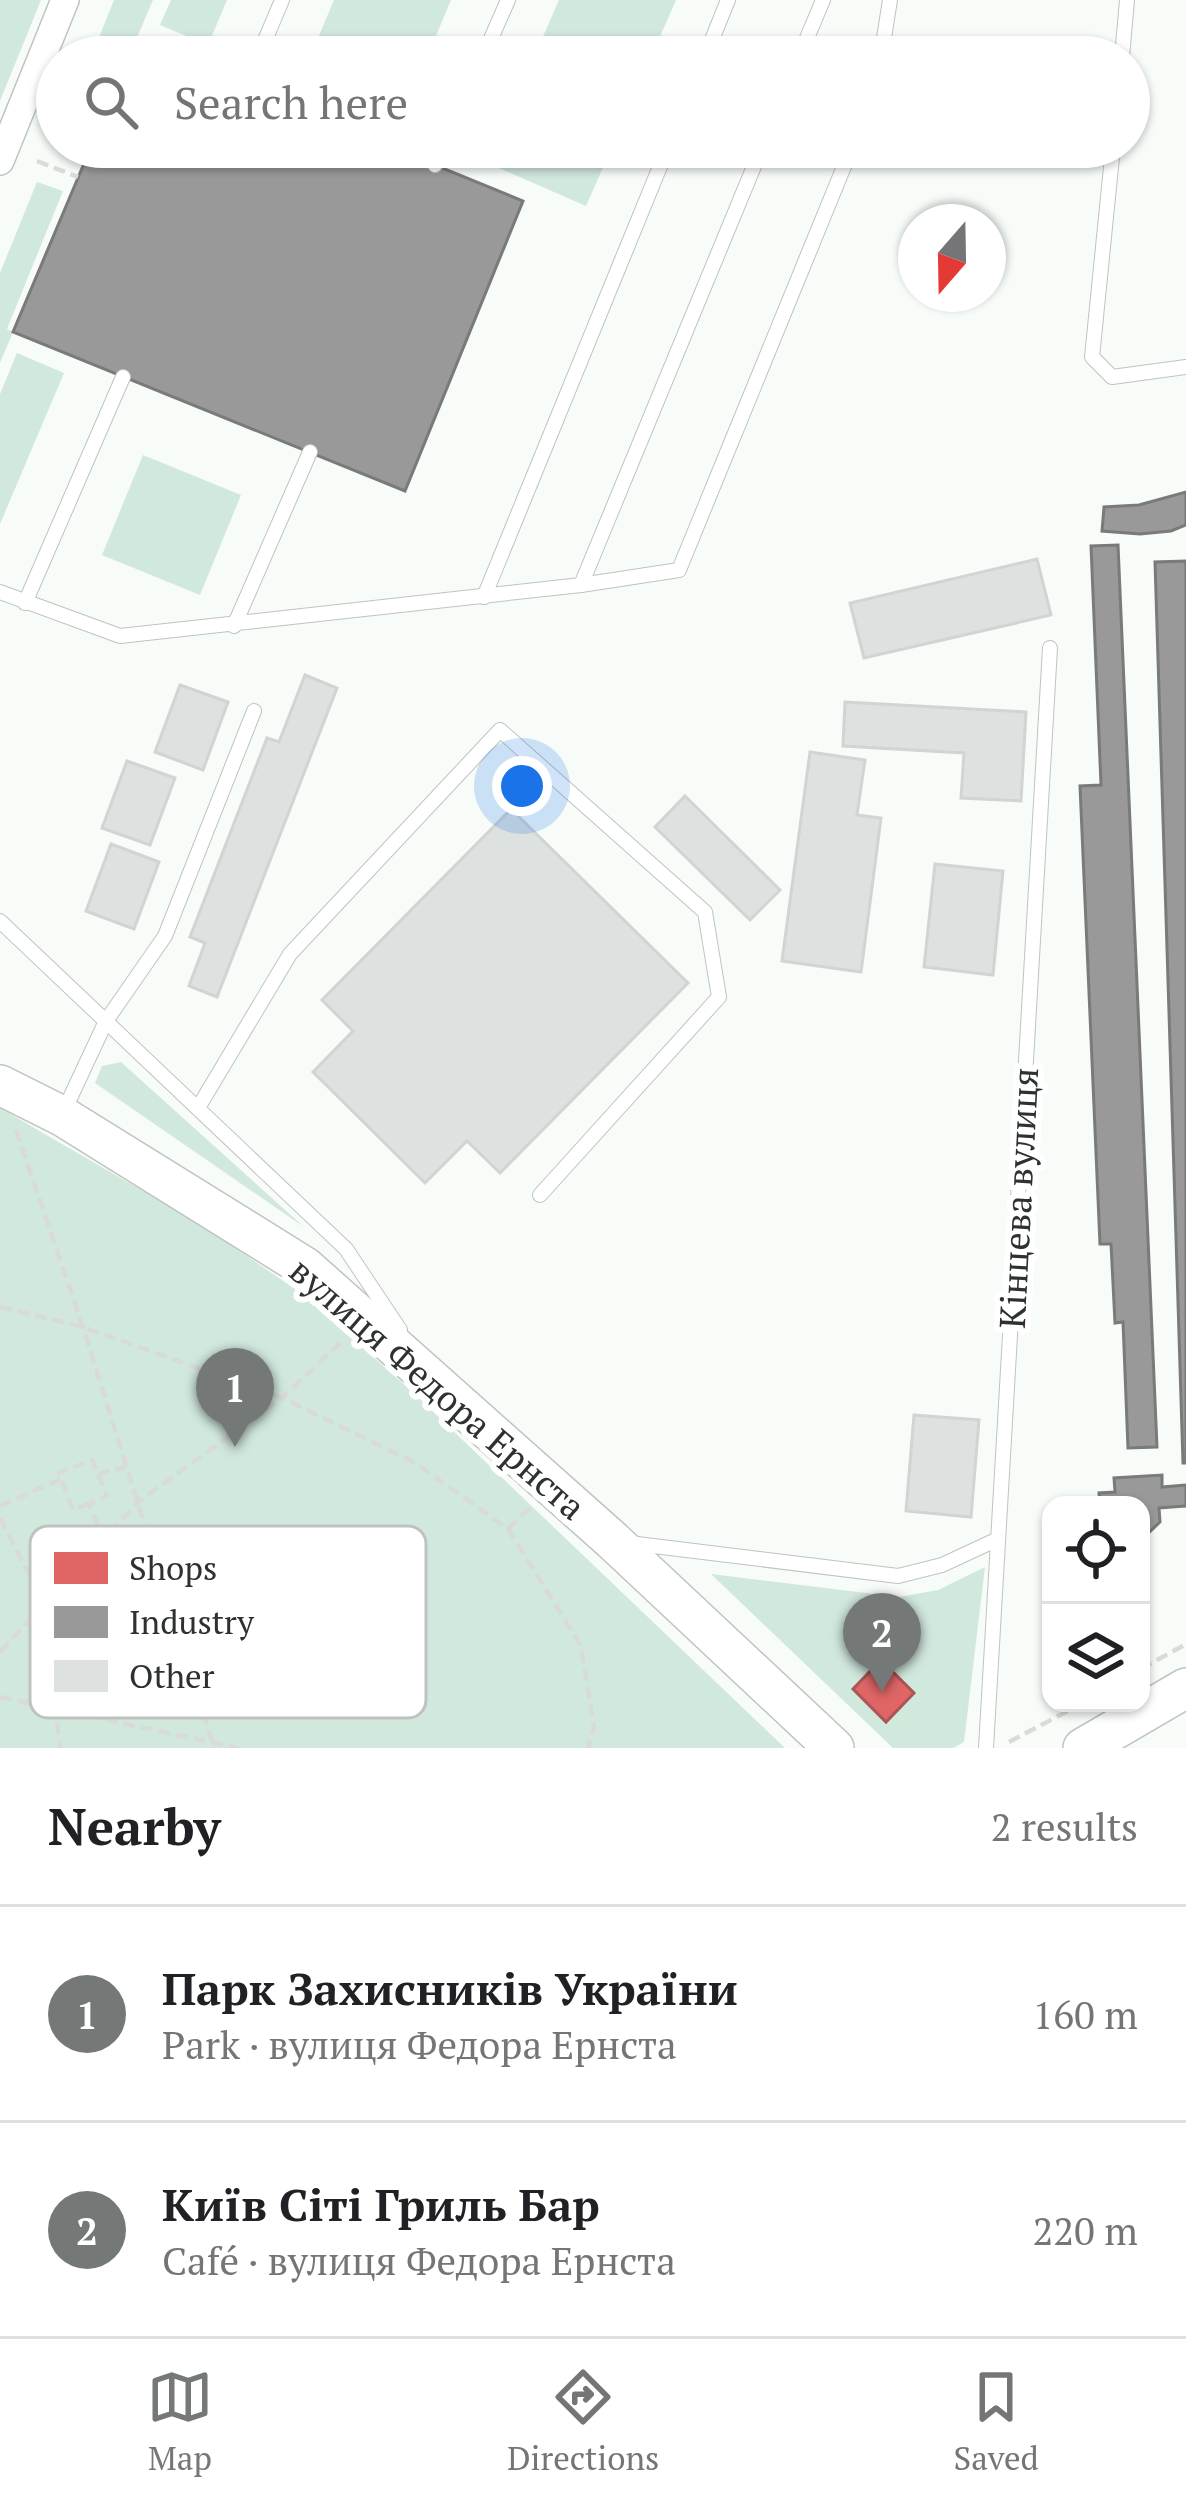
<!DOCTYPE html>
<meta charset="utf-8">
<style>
:root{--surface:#fff;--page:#f6f6f6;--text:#202124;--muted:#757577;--line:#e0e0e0;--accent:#747876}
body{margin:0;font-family:"PT Serif",serif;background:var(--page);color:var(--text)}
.controls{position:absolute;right:36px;bottom:36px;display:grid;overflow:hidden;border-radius:24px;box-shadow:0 3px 9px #0004}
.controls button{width:108px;height:108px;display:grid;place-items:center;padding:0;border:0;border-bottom:3px solid var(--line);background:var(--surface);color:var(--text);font:60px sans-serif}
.compass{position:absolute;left:898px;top:204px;width:108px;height:108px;border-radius:50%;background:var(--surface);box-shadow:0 3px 9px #0004;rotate:200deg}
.you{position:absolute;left:522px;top:786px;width:42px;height:42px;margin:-30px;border:9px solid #fff;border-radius:50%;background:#1a73e8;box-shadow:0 0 0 18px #1a73e833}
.badge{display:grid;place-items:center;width:78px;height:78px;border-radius:50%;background:var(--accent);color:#fff;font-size:39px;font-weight:700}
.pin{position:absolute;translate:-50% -99px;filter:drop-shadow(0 3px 6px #0008)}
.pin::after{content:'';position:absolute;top:63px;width:42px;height:36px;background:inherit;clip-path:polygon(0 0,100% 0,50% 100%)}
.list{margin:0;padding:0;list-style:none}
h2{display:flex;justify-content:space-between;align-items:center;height:156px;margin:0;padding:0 48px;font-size:51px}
h2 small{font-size:39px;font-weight:400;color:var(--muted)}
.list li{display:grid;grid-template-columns:78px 1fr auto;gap:36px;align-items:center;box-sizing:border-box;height:216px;padding:0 48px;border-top:3px solid var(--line)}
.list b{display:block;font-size:45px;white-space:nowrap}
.list p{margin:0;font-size:39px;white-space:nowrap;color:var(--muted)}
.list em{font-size:39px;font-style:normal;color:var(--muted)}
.icon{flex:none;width:66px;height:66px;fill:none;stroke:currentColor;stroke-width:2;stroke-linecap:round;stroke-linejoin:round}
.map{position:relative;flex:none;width:1186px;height:1748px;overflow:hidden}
.search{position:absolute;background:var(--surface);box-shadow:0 3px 9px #0004;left:36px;right:36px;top:36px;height:132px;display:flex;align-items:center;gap:30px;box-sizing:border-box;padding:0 42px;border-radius:66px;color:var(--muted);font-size:45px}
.sheet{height:588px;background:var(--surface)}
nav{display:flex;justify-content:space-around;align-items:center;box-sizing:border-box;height:168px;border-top:3px solid var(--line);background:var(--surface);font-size:33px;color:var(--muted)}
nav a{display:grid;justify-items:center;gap:6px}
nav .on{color:var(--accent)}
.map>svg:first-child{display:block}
</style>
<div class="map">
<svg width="1186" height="1748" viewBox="0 0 1186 1748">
<rect width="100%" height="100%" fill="#f7fcf9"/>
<g fill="#d1e8dd">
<polygon points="0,0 41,0 0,101"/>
<polygon points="114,0 153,0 135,42 126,40 119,57 91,57"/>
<polygon points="171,0 227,0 208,45 160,25"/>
<polygon points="334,0 451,0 427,57 310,57"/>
<polygon points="559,0 676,0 651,57 534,57"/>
<polygon points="495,147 612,147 586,206 487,163"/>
<polygon points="37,182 63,191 7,329 13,332 0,363 0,273"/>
<polygon points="17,353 64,373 0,524 0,394"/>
<polygon points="143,455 241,495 200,595 102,555"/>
<polygon points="121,1062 304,1227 95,1083 102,1066"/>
<polygon points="0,1108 200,1224 298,1291 407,1387 785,1748 0,1748"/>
<polygon points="985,1567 964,1742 953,1748 893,1748 711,1574 899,1597 938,1590"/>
</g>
<polygon fill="#e06666" stroke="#aa5656" stroke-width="3" points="881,1660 914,1693 886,1722 853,1689"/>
<g fill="#999" stroke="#797a79" stroke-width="3">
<polygon points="135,42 171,57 129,57"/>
<polygon points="91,147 391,147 523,201 405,491 13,332"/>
<polygon points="1186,492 1186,525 1171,531 1140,534 1102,531 1104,507 1139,505"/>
<polygon points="1118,545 1157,1447 1128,1448 1123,1322 1115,1323 1111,1244 1100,1244 1080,786 1101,785 1091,546"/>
<polygon points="1186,561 1186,1463 1183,1463 1155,562"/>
<polygon points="1162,1475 1162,1487 1186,1485 1186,1506 1159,1508 1160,1522 1141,1540 1141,1505 1100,1505 1099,1493 1115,1492 1114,1478"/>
</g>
<g fill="#dde1df" stroke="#d0d4d2" stroke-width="3">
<polygon points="1037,559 1051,615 864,658 850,603"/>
<polygon points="305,675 337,688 217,997 189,986 205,943 190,937 267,738 279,742"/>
<polygon points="180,685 228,702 203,770 155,752"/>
<polygon points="845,702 1026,712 1021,801 961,798 964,753 843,746"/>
<polygon points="810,752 865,760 857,815 881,818 861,972 782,961"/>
<polygon points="127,761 175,778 150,845 102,828"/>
<polygon points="685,796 780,890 750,920 655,827"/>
<polygon points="511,809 688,983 500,1173 467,1141 425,1183 313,1072 353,1031 322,1000"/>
<polygon points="111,844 159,862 134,929 86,911"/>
<polygon points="935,864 1003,871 993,975 924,967"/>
<polygon points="914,1415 979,1420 971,1517 906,1511"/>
</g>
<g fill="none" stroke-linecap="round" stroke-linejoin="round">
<g stroke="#bfc3c1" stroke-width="16">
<g id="service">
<polyline points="258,57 282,0"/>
<polyline points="483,57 508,0"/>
<polyline points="705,57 728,0"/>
<polyline points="799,57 823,0"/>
<polyline points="881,57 890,0"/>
<polyline points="1122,57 1127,0"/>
<polyline points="1113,147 1092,357 1112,377 1186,367"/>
<polyline points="435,165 443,147"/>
<polyline points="581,585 679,570 852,147"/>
<polyline points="0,592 120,636 581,585 762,147"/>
<polyline points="484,597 668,147"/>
<polyline points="25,603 123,377"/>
<polyline points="234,626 310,452"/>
<polyline points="0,921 346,1249 400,1330"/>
<polyline points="198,1108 290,954 500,730 705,912 719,997 540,1195"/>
<polyline points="64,1111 106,1021 165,936 254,711"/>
<polyline points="629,1543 898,1576 942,1565 998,1539"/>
<polyline points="986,1748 1050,648"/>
</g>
</g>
<g stroke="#bfc3c1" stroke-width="30">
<polyline id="minor" points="0,161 65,0"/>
</g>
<g stroke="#bfc3c1" stroke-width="42">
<g id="primary">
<polyline points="0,1085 62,1116 305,1267 612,1540 834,1748"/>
<polyline points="1083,1748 1186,1688"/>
</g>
</g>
<g stroke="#d9dada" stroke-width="4.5" stroke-dasharray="12 6" stroke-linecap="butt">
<polyline points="37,161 78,177"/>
<polyline points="16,1130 83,1327 214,1748"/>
<polyline points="0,1307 83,1327 282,1398 414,1462 508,1529 581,1646 594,1727 588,1748"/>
<polyline points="98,1474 126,1467"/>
<polyline points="89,1504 73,1510 59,1473 92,1460 107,1496 89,1504 103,1538"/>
<polyline points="0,1506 61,1479"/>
<polyline points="0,1518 43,1602 60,1748"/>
<polyline points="508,1529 530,1508"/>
<polyline points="0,1652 138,1502 282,1398 340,1343"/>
<polyline points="1141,1669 1186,1644"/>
<polyline points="0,1697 238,1748"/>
<polyline points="1009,1742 1083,1703"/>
</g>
<use href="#service" stroke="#fefffe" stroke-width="14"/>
<use href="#minor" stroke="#fefffe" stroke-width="27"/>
<use href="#primary" stroke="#fefffe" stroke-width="39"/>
</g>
<g text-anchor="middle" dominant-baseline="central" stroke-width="12" stroke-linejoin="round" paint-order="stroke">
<g font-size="36" fill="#2d312f" stroke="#fff">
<text transform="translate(1018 1198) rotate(-87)">Кінцева вулиця</text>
<text transform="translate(438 1388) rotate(41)">вулиця Федора Ернста</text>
</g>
</g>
<rect x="30" y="1526" width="396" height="192" rx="18" fill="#fff" stroke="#c0c1c1" stroke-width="3"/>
<rect x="54" y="1552" width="54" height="32" fill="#e06666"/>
<rect x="54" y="1606" width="54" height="32" fill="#999"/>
<rect x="54" y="1660" width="54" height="32" fill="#dde1df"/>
<g font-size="33" fill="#2d312f">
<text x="129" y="1580">Shops</text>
<text x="129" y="1634">Industry</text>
<text x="129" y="1688">Other</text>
</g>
</svg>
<div class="controls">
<button><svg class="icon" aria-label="locate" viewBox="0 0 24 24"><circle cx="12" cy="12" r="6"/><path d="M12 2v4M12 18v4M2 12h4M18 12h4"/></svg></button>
<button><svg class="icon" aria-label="layers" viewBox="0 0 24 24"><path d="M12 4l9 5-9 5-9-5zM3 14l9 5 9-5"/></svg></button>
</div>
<svg class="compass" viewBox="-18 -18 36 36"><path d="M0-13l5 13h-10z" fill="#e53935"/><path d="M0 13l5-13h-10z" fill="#757577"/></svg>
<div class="you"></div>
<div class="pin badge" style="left:235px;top:1447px">1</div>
<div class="pin badge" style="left:882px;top:1692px">2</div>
<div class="search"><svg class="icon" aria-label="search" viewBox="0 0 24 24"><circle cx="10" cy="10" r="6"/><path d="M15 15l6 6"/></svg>Search here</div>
</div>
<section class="sheet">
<h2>Nearby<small>2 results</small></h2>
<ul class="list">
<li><span class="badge">1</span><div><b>Парк Захисників України</b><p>Park · вулиця Федора Ернста</p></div><em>160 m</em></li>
<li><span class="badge">2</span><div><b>Київ Сіті Гриль Бар</b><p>Café · вулиця Федора Ернста</p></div><em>220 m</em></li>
</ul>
</section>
<nav>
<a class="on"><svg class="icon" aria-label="map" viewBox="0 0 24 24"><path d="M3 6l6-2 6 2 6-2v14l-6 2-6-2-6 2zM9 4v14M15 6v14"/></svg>Map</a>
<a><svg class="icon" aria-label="directions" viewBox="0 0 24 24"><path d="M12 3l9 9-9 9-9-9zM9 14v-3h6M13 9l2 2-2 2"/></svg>Directions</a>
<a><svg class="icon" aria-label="saved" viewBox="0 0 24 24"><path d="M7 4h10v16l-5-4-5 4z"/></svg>Saved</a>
</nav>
